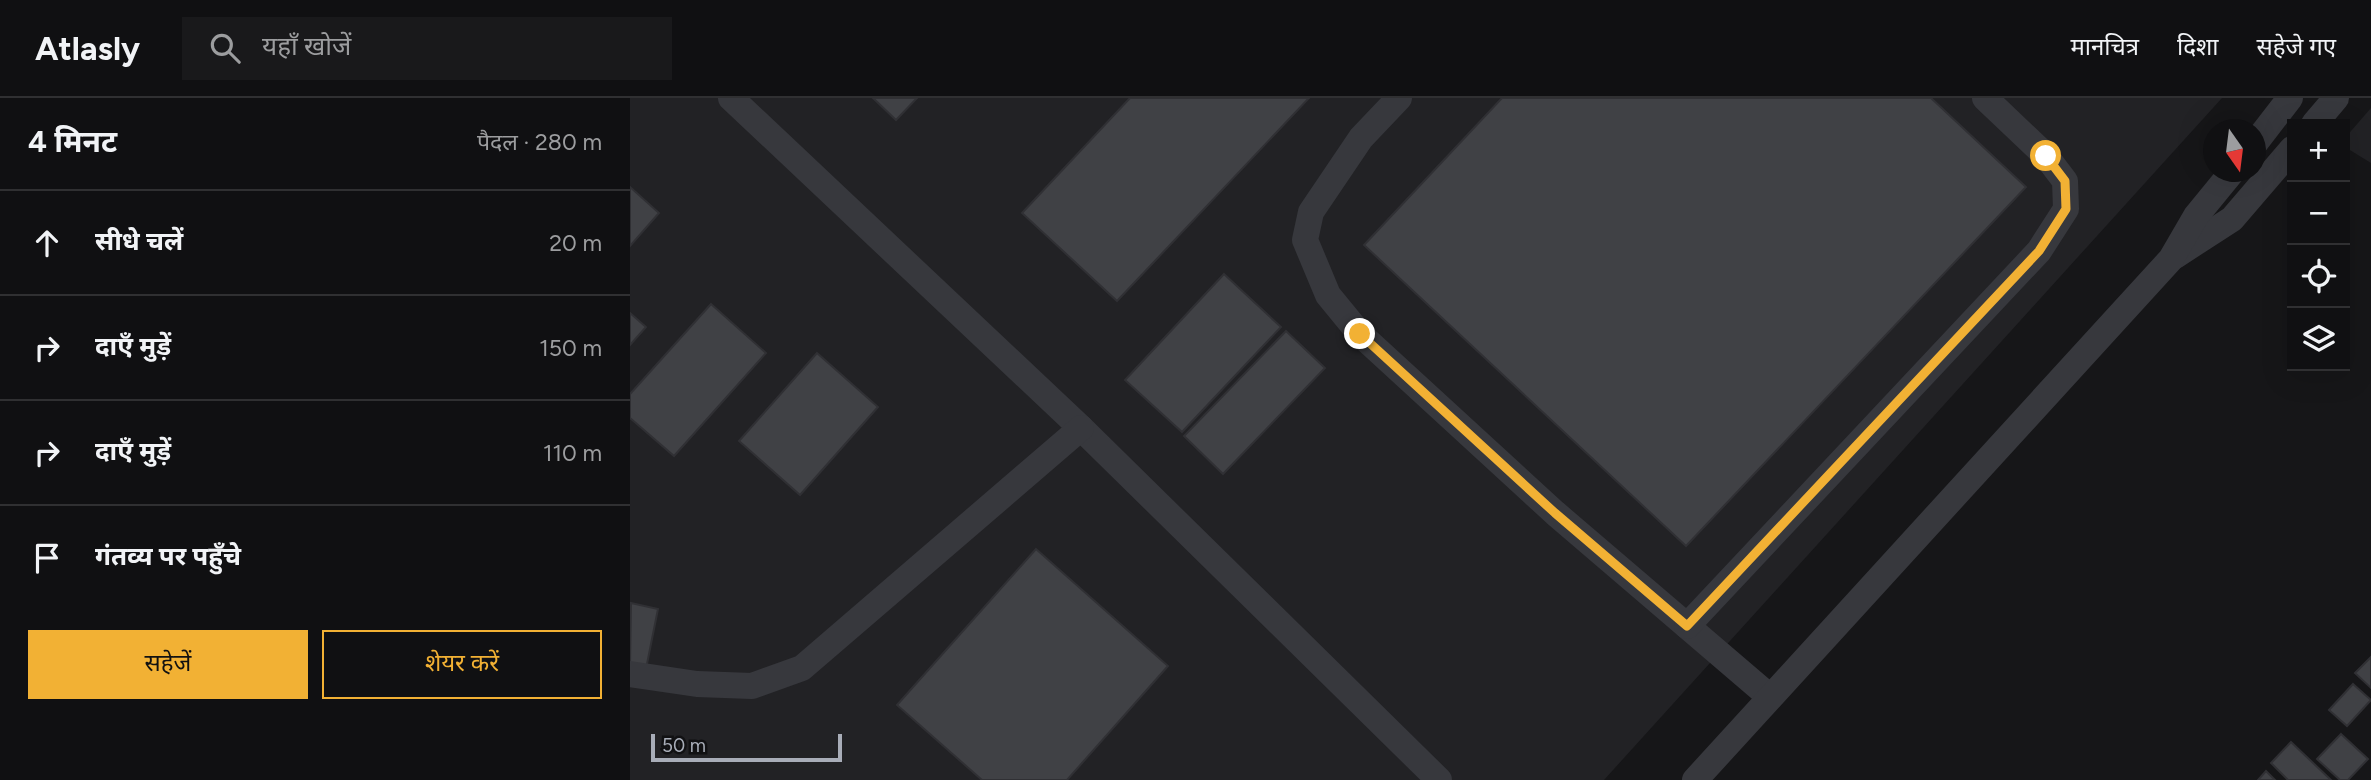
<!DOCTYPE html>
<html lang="hi">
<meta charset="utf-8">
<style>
:root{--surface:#101012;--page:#19191b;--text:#f1f3f6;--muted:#9c9d9f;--line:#303032;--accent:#f2b134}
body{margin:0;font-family:Figtree,"Noto Sans Devanagari",sans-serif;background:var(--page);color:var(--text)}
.controls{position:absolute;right:21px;top:21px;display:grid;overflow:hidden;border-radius:0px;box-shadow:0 7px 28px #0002}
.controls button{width:63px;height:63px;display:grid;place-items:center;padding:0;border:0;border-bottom:2px solid var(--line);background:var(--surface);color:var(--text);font:35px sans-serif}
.compass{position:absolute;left:1573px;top:21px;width:63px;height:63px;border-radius:50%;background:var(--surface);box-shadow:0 7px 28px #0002;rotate:166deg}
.scale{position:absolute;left:21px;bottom:18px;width:191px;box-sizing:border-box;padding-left:7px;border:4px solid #a8adb8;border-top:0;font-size:19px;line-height:24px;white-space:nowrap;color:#a8adb8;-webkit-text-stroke:5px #111113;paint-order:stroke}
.stop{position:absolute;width:21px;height:21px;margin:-16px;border:5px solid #f2b134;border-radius:50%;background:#fff}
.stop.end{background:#f2b134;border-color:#fff;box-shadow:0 2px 7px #0008}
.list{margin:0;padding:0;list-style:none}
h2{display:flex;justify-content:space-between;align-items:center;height:91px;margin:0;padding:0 28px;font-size:30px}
h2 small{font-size:23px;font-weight:400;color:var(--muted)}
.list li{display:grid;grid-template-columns:46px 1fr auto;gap:21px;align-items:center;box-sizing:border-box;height:105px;padding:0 28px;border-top:2px solid var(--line)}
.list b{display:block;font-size:26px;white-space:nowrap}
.list em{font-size:23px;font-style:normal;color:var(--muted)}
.actions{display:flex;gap:14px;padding:21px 28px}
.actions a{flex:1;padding:16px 0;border:2px solid var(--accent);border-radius:0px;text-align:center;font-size:24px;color:var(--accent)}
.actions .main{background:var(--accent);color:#111}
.icon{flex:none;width:38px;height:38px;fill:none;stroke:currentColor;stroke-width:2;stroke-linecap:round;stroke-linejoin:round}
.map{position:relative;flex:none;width:1741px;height:682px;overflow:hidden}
header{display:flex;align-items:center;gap:42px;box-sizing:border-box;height:98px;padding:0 35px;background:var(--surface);border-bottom:2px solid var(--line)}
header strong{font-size:33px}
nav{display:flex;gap:38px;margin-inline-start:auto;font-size:24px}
.search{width:490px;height:63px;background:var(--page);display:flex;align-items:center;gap:18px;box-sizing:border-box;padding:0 24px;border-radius:0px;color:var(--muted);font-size:26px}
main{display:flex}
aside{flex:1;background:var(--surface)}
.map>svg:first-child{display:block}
</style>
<header>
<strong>Atlasly</strong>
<div class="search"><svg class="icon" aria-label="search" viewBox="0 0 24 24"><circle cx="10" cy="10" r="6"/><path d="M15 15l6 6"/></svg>यहाँ खोजें</div>
<nav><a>मानचित्र</a><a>दिशा</a><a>सहेजे गए</a></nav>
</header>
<main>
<aside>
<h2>4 मिनट<small>पैदल · 280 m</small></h2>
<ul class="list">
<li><svg class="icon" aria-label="ahead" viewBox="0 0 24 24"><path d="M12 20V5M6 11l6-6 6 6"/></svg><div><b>सीधे चलें</b></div><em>20 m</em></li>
<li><svg class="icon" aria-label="right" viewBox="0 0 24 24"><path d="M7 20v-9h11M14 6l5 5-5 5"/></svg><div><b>दाएँ मुड़ें</b></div><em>150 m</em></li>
<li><svg class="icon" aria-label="right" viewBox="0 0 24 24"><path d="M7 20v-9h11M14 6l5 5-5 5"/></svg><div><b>दाएँ मुड़ें</b></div><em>110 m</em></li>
<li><svg class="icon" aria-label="arrive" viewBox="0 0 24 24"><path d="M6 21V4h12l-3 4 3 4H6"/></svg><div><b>गंतव्य पर पहुँचे</b></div></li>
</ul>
<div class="actions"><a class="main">सहेजें</a><a>शेयर करें</a></div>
</aside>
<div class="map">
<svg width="1741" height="682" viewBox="0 0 1741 682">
<rect width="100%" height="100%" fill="#161618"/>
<g fill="#222225">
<polygon points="0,0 1592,0 974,682 0,682"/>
<polygon points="1741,10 1741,65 1715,49 1715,40"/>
</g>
<g fill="#404145" stroke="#303034" stroke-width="2">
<polygon points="243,0 287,0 266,22"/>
<polygon points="500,0 679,0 487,203 392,115"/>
<polygon points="872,0 1301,0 1396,89 1056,448 734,147"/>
<polygon points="0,89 29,115 0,148"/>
<polygon points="594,176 651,229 552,334 495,282"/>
<polygon points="81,206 136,255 44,358 0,320 0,296"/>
<polygon points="0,215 16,229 0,247"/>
<polygon points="656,233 695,270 593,376 554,338"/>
<polygon points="187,255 248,309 170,397 109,343"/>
<polygon points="406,451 538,568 437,682 352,682 267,607"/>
<polygon points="1,505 28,511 16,571 0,567"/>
<polygon points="1741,559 1741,590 1725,575"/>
<polygon points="1723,586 1741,602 1717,628 1699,612"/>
<polygon points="1711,636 1738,661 1718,682 1710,682 1687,661"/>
<polygon points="1661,644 1701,682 1658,682 1641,665"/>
<polygon points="1636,673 1645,682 1628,682"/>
</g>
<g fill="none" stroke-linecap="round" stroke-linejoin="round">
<g stroke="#37383d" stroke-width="26">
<polyline points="101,0 451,330 809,682"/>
<polyline points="769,0 731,40 681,114 675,142 698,197 730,236 925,415 1140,599"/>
<polyline points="1684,26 1706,0"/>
<polyline points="1626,44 1660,0"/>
<polyline points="1545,158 1602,121 1662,51"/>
<polyline points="1057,528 1409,153 1436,111 1435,83 1416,58 1355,0"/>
<polyline points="0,576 67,586 122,588 172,570 451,330"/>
<polyline points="1065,682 1541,161 1566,118 1602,74"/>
</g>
</g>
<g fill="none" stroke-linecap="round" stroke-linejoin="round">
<polyline stroke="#f2b134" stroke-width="9" points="730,236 925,415 1057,528 1409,153 1436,111 1435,83 1416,58"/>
</g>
</svg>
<div class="controls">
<button>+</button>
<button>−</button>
<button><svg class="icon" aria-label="locate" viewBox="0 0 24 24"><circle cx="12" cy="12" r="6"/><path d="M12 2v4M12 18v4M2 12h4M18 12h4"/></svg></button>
<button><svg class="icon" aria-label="layers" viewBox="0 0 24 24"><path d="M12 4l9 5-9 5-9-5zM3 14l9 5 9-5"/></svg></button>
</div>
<svg class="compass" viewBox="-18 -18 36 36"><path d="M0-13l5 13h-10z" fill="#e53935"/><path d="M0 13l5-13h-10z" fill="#9c9d9f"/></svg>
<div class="scale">50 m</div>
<div class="stop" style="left:1416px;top:58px"></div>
<div class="stop end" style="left:730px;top:236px"></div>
</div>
</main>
